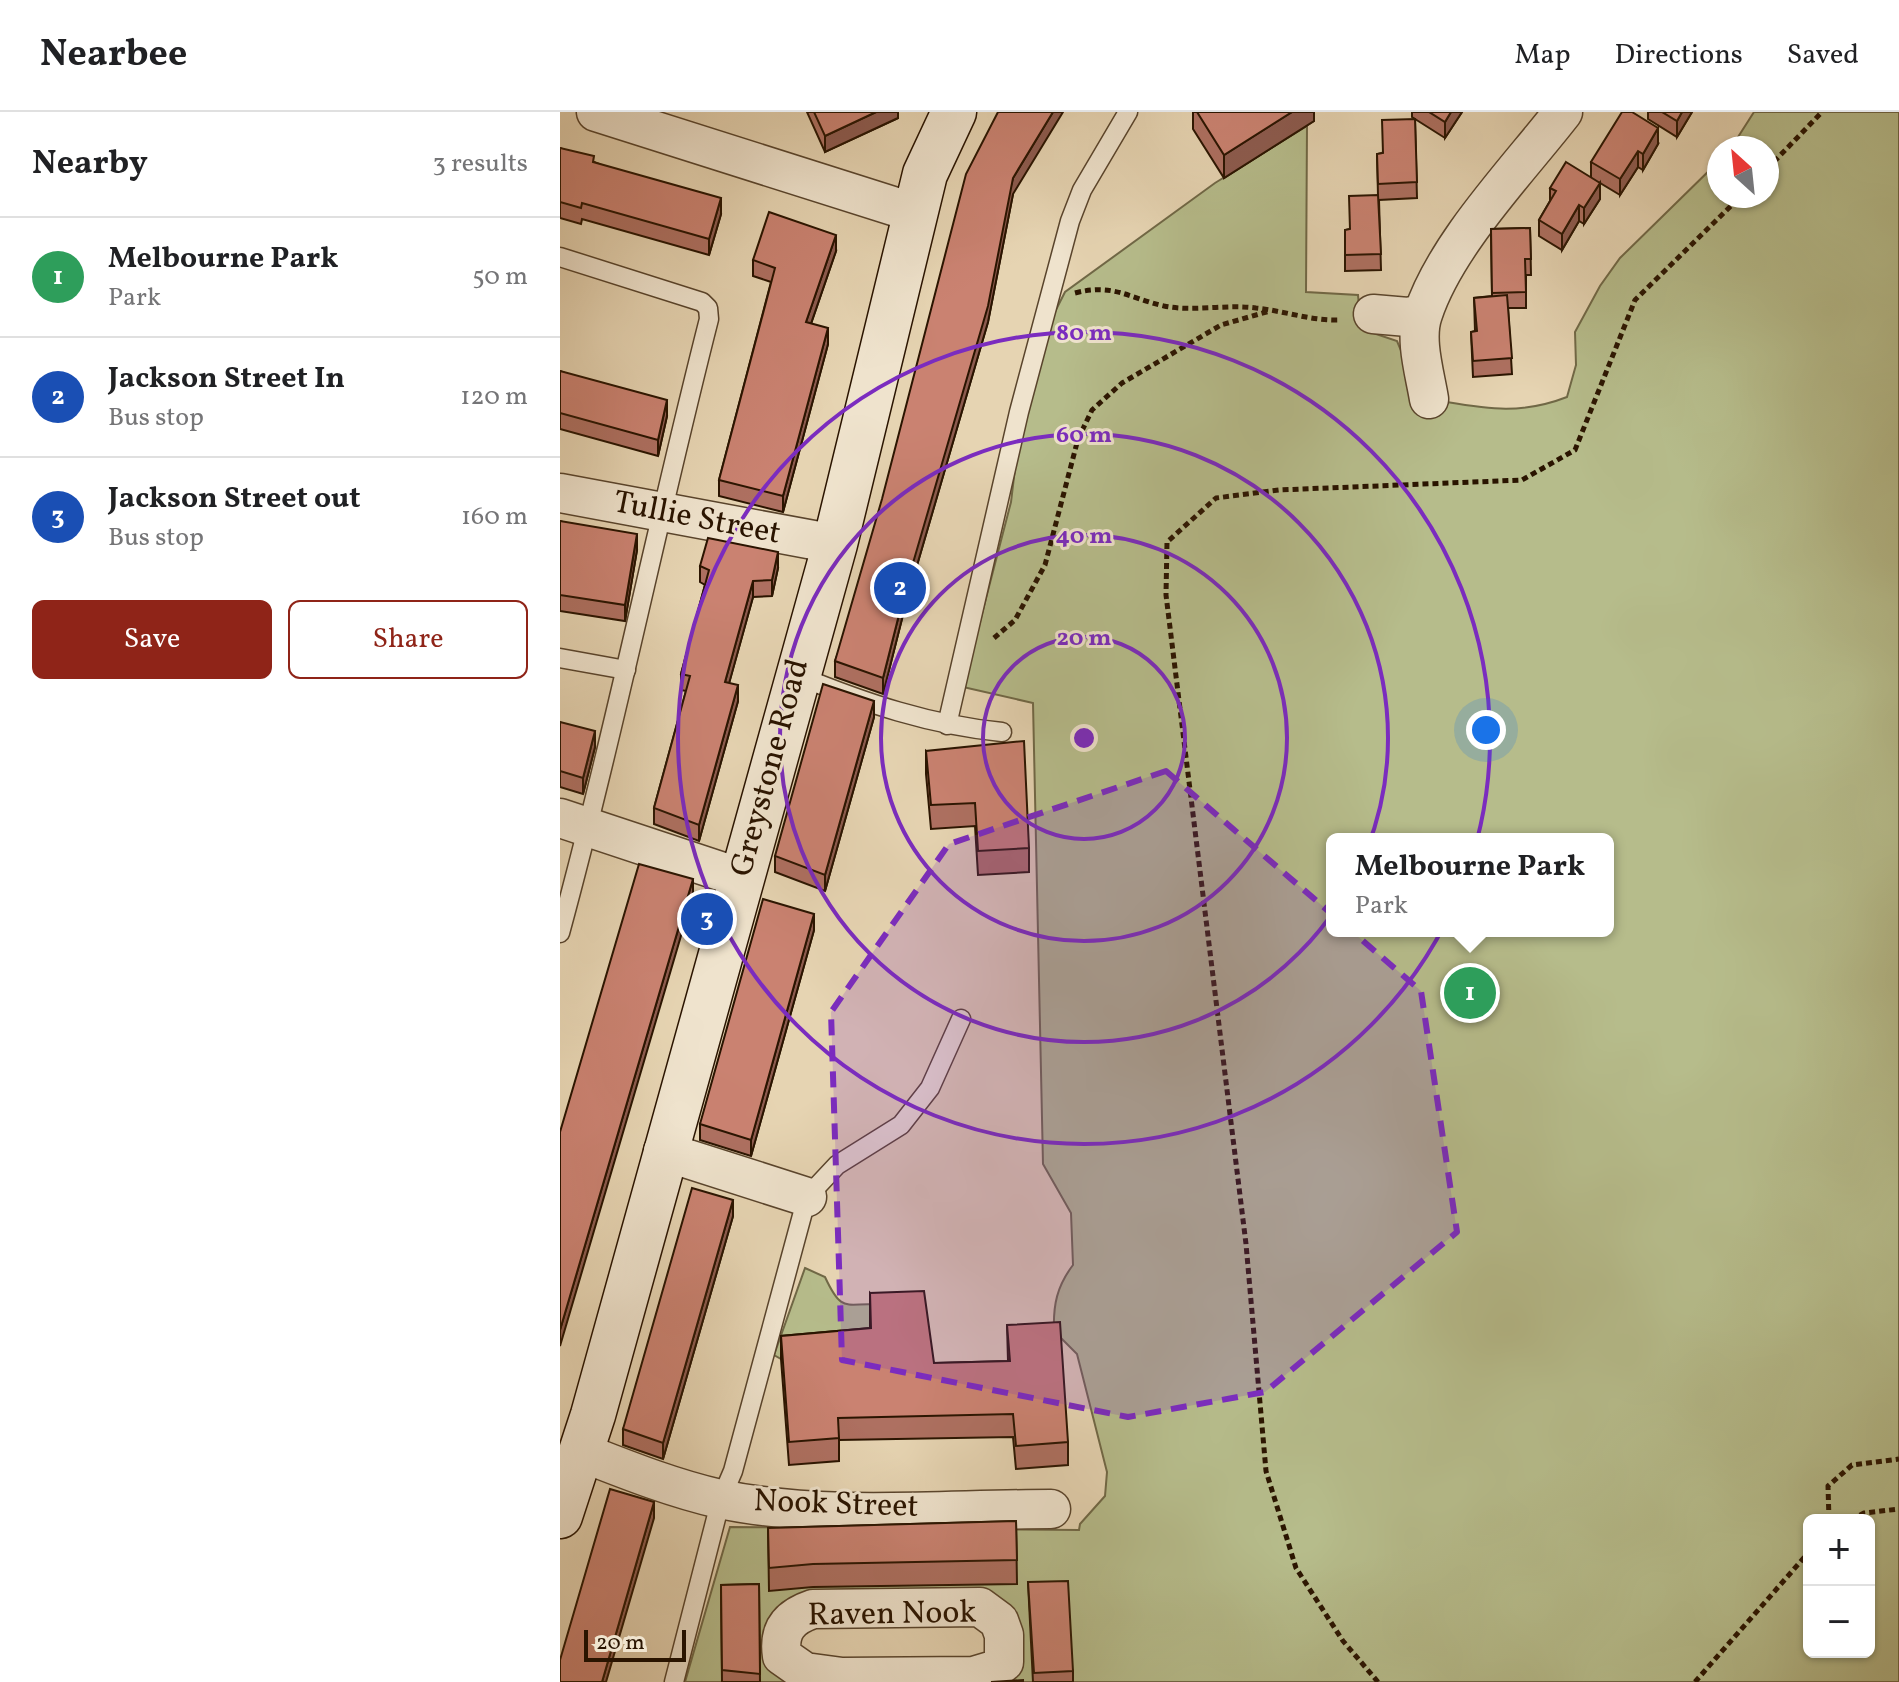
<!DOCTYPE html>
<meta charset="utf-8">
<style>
:root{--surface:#fff;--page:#f6f6f6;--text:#202124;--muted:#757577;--line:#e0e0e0;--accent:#8f2418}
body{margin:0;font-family:Vollkorn,serif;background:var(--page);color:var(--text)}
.controls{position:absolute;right:24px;bottom:24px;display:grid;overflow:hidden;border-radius:12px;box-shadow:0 2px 6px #0004}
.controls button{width:72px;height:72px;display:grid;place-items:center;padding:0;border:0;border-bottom:2px solid var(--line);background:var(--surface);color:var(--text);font:40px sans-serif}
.compass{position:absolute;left:1147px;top:24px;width:72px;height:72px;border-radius:50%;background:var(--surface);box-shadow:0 2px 6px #0004;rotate:333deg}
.scale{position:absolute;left:24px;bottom:20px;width:102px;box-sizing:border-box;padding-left:8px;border:4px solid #2a1400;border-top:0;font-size:22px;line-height:28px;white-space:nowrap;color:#2a1400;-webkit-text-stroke:6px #efe3cd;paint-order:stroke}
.you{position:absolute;left:926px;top:618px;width:28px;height:28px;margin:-20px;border:6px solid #fff;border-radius:50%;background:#1a73e8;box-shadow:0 0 0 12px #1a73e833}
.badge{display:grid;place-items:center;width:52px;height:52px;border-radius:50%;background:var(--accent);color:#fff;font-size:26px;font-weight:700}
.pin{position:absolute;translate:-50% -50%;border:4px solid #fff;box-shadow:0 2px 8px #0006}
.popup{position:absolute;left:766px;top:721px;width:288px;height:104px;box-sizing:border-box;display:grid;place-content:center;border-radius:12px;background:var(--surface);filter:drop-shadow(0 2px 6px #0005);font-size:26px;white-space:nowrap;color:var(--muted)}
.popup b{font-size:30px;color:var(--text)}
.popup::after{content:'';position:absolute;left:50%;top:100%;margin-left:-16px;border:16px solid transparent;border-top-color:var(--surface)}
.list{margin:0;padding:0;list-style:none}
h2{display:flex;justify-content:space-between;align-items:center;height:104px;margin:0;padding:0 32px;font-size:34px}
h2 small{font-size:26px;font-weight:400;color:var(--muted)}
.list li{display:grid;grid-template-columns:52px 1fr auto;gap:24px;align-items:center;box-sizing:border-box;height:120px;padding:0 32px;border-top:2px solid var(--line)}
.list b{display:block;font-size:30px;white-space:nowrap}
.list p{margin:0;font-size:26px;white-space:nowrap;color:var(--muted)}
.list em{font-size:26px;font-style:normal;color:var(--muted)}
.actions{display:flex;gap:16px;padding:24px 32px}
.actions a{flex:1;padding:18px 0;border:2px solid var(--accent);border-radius:12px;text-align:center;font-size:28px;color:var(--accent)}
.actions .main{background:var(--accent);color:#fff}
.map{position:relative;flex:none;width:1339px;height:1570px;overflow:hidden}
header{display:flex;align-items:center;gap:48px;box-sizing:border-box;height:112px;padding:0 40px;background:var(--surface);border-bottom:2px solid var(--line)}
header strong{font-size:38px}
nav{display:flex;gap:44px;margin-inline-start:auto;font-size:28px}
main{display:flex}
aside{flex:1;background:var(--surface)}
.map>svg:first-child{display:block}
</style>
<header>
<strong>Nearbee</strong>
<nav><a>Map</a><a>Directions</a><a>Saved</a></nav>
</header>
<main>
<aside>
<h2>Nearby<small>3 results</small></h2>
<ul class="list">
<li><span class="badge" style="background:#2e9e5b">1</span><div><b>Melbourne Park</b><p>Park</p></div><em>50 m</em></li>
<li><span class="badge" style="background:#1a4fb4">2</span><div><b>Jackson Street In</b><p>Bus stop</p></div><em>120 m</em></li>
<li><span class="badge" style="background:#1a4fb4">3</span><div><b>Jackson Street out</b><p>Bus stop</p></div><em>160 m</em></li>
</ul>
<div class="actions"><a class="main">Save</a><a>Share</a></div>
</aside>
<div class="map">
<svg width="1339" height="1570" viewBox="0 0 1339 1570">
<rect width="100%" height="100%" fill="#e6d4b2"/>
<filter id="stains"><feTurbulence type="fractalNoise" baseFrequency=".0025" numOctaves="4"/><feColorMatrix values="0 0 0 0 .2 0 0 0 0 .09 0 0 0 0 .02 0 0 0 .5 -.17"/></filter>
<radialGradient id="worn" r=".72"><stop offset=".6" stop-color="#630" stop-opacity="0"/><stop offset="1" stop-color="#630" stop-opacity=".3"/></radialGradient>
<g fill="#b6bc8b" stroke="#706846" stroke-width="2" fill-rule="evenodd">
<path d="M1194,0H1339V1570H416L456,1512L224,1502L245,1570H125L170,1415L519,1418L520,1412L545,1384L547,1360L517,1242L494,1219C493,1193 497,1174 513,1153L511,1101L483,1052L473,591L403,575L451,390L467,255L505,180L655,71L747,14L746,180L798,183L801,217L837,229L861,286C916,294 953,306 1007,285L1016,253L1015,220L1040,174L1060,146L1159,49V84H1207V36H1171ZM772,727H1048V819H772ZM1249,1408H1309V1540H1249Z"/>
<path d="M245,1156L265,1165C283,1204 286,1189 323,1193L311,1231L221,1247L214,1243Z"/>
</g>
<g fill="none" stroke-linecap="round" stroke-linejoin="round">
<g stroke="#59442c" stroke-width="21">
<g id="lane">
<path d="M0,145L142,190L148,196L149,207C97,411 55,618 0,821"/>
<polyline points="0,546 66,558"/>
<path d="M239,564C305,591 370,613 442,620"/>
<polyline points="387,613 459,300 510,109 522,78 568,0"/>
<polyline points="114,1570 161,1387 173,1359 247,1085 277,1053 341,1013 370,976 401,907"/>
</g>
</g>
<g stroke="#59442c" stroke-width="41">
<g id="street">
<polyline points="36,0 355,101"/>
<polyline points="813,202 848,205 862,202"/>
<path d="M869,287C865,262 854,227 863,202C886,132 958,58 1003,0"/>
<polyline points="0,381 275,432"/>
<polyline points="0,706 181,766"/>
<polyline points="103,1039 247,1085"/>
<path d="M21,1340C67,1358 112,1376 160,1387C265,1409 384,1397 491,1397"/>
<path d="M420,1495L439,1509L444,1523V1550L434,1558L414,1564L282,1565L245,1560L222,1544C218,1518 229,1505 253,1497Z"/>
</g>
</g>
<g stroke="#2a1400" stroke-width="47">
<polyline id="secondary" points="0,1404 33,1303 275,432 365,62 394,0"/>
</g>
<g stroke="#2a1400" stroke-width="5" stroke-dasharray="6 4" stroke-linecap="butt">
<polyline points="1207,57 1262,0"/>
<path d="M515,181C553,171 569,186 604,194C633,200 666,192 696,196C725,199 751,209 780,208"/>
<polyline points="434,526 455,508 485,453 518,327 532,298 562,271 661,213 710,199"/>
<polyline points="1269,1408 1268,1374 1292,1353 1339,1347"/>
<polyline points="1291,1408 1304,1401 1339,1397"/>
<polyline points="818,1570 783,1529 736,1456 706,1359 686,1132 606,483 607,430 656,386 719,378 962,368 1015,338 1075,188 1181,84"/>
<polyline points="1135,1570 1249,1440"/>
</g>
<use href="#lane" stroke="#efe3cd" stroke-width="18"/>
<use href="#street" stroke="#efe3cd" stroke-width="38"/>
<use href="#secondary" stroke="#efe3cd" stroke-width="44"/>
</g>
<g fill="#ae7061" stroke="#2a1400" stroke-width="2">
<polygon points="247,0 338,0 338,6 265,40"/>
<polygon points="633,0 754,0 754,9 664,66 633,17"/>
<polygon points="852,0 902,0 885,26 855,7 857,86 819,88 821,158 785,159 785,118 790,117 818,83 817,42 822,41 855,7 852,5"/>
<polygon points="1088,0 1132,0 1117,25 1088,7"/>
<polygon points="1098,32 1083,58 1078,55 1060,83 1040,71 1040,87 1024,112 1019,109 1002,138 979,124 979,108 990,89 990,76 1031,66 1031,50"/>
<polygon points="0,36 161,102 149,143 22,107 21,112 0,106"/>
<polygon points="453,82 428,210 346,491 323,582 275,565 275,549"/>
<polygon points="970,116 971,163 966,163 966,196 948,196 952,262 913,265 911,220 915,219 914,186 932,184 931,117"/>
<polygon points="276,139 251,212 268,232 223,400 159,384 159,368 211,170 193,164 193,148"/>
<polygon points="0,259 107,304 98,344 0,317"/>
<polygon points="0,409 77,438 65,509 0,499"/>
<polygon points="140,454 218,456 212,484 193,485 169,571 178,589 139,729 94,712 94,696 126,579 121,578 121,562 145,473 140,470"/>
<polygon points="314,605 265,779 215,760 215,744"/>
<polygon points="0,610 35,635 23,682 0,675"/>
<polygon points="366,639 469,736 469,760 418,763 415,714 371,717 366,662"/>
<polygon points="254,818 191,1044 140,1028 140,1012"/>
<polygon points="173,1104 103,1347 63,1333 63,1317"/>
<polygon points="310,1181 374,1251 448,1249 447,1213 508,1330 508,1353 456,1357 453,1325 279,1328 279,1349 229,1353 221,1247 221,1224 310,1216"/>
<polygon points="456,1409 457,1472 253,1475 209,1479 208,1416"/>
<polygon points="468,1470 513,1559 513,1570 473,1570"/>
<polygon points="199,1472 200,1570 162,1570 161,1473"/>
</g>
<g fill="#8d5b4f" stroke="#2a1400" stroke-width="2">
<polygon points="316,0 338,0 338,6 265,40 265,24"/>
<polygon points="493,0 503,0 453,82 428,210 346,491 323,582 323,566 346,475 453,66"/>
<polygon points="732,0 754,0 754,9 664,66 664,43"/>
<polygon points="891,0 902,0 885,26 885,10"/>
<polygon points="1122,0 1132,0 1117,25 1117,9"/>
<polygon points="1098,16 1098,32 1083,58 1083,42"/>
<polygon points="1078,39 1078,55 1060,83 1060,67"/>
<polygon points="1040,71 1040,87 1024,112 1024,96"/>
<polygon points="161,86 161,102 149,143 149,127"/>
<polygon points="1019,93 1019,109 1002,138 1002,122"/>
<polygon points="276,123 276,139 246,226 246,210"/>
<polygon points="268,216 268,232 223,400 223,384"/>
<polygon points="107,288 107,304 98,344 98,328"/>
<polygon points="77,422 77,438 65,509 65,493"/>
<polygon points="218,440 218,456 212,484 212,468"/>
<polygon points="193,469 193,485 165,586 165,570"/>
<polygon points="178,573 178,589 139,729 139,713"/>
<polygon points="314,589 314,605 265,779 265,763"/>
<polygon points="35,619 35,635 23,682 23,666"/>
<polygon points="133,767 133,783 0,1234 0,1218"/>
<polygon points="254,802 254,818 191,1044 191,1028"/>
<polygon points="173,1088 173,1104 103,1347 103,1331"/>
<polygon points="94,1390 94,1406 46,1570 42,1570"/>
</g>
<g fill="#ca8271" stroke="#2a1400" stroke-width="2">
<polygon points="254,0 316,0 265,24"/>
<polygon points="438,0 493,0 453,66 428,194 346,475 323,566 275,549 322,387 406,62"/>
<polygon points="637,0 732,0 664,43"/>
<polygon points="869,0 891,0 885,10"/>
<polygon points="1062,0 1072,0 1098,16 1083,42 1078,39 1060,67 1031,50"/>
<polygon points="1102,0 1122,0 1117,9"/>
<polygon points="855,7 857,70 818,72 817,42 823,41 822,8"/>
<polygon points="0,36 34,44 33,50 161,86 149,127 22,91 21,96 0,90"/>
<polygon points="1006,50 1040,71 1024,96 1019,93 1002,122 979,108 996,79 990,76"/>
<polygon points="818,83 821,142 785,143 785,118 790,117 789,84"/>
<polygon points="209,100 276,123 246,210 268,216 223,384 159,368 215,156 193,148"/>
<polygon points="970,116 971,147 965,147 966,180 932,181 931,117"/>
<polygon points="947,183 952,246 913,249 911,220 917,219 914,186"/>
<polygon points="0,259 107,288 98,328 0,301"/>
<polygon points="0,409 77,422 65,493 0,483"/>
<polygon points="148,426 218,440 212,468 193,469 165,570 178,573 139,713 94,696 130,564 121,562 149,458 140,454"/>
<polygon points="263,572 314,589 265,763 215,744"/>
<polygon points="0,610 35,619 23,666 0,659"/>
<polygon points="464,629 469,736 418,739 415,691 371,693 366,639"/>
<polygon points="79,752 133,767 0,1218 0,1020"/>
<polygon points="203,787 254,802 191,1028 140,1012"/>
<polygon points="132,1076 173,1088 103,1331 63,1317"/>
<polygon points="364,1179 374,1251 450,1249 447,1213 500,1210 508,1330 456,1334 453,1302 278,1306 279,1326 229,1330 221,1224 311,1216 310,1181"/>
<polygon points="50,1377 94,1390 42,1570 0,1570 0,1548"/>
<polygon points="456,1409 457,1448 253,1452 209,1456 208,1416"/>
<polygon points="508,1469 513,1559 474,1561 468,1470"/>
<polygon points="199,1472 200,1562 162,1558 161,1473"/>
<polygon points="463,1568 463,1570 431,1570"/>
</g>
<path fill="#7b2cbf" fill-opacity="0.2" stroke="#7b2cbf" stroke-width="6" stroke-dasharray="16 10" stroke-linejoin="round" d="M606,659L861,879L897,1120L705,1280L568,1305L282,1248L271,900L389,732Z"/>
<g fill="none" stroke="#7b2cbf" stroke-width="4">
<circle cx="524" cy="626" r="101"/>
<circle cx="524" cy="626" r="203"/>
<circle cx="524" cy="626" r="304"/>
<circle cx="524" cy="626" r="406"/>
</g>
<g text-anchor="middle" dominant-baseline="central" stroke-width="6" stroke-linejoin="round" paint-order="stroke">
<g font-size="32" fill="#2a1400" stroke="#efe3cd">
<text transform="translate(137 407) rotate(11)">Tullie Street</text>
<text transform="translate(211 656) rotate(-75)">Greystone Road</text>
<text transform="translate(276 1393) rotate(2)">Nook Street</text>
<text transform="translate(332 1503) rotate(-1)">Raven Nook</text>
</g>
</g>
<circle cx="524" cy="626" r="12" fill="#7b2cbf" stroke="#efe3cd" stroke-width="4"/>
<g font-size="24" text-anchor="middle" font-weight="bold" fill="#7b2cbf" stroke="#efe3cd" stroke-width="6" stroke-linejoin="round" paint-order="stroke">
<text x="524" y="228">80 m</text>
<text x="524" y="330">60 m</text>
<text x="524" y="431">40 m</text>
<text x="524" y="533">20 m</text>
</g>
<rect width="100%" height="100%" filter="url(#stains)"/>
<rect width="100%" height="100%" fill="url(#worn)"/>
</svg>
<div class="controls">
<button>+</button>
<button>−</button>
</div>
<svg class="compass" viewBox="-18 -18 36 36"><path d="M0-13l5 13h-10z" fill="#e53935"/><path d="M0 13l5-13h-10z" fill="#757577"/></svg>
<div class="scale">20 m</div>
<div class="you"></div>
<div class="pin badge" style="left:910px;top:881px;background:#2e9e5b">1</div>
<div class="popup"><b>Melbourne Park</b>Park</div>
<div class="pin badge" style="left:340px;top:476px;background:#1a4fb4">2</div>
<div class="pin badge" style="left:147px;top:807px;background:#1a4fb4">3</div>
</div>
</main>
